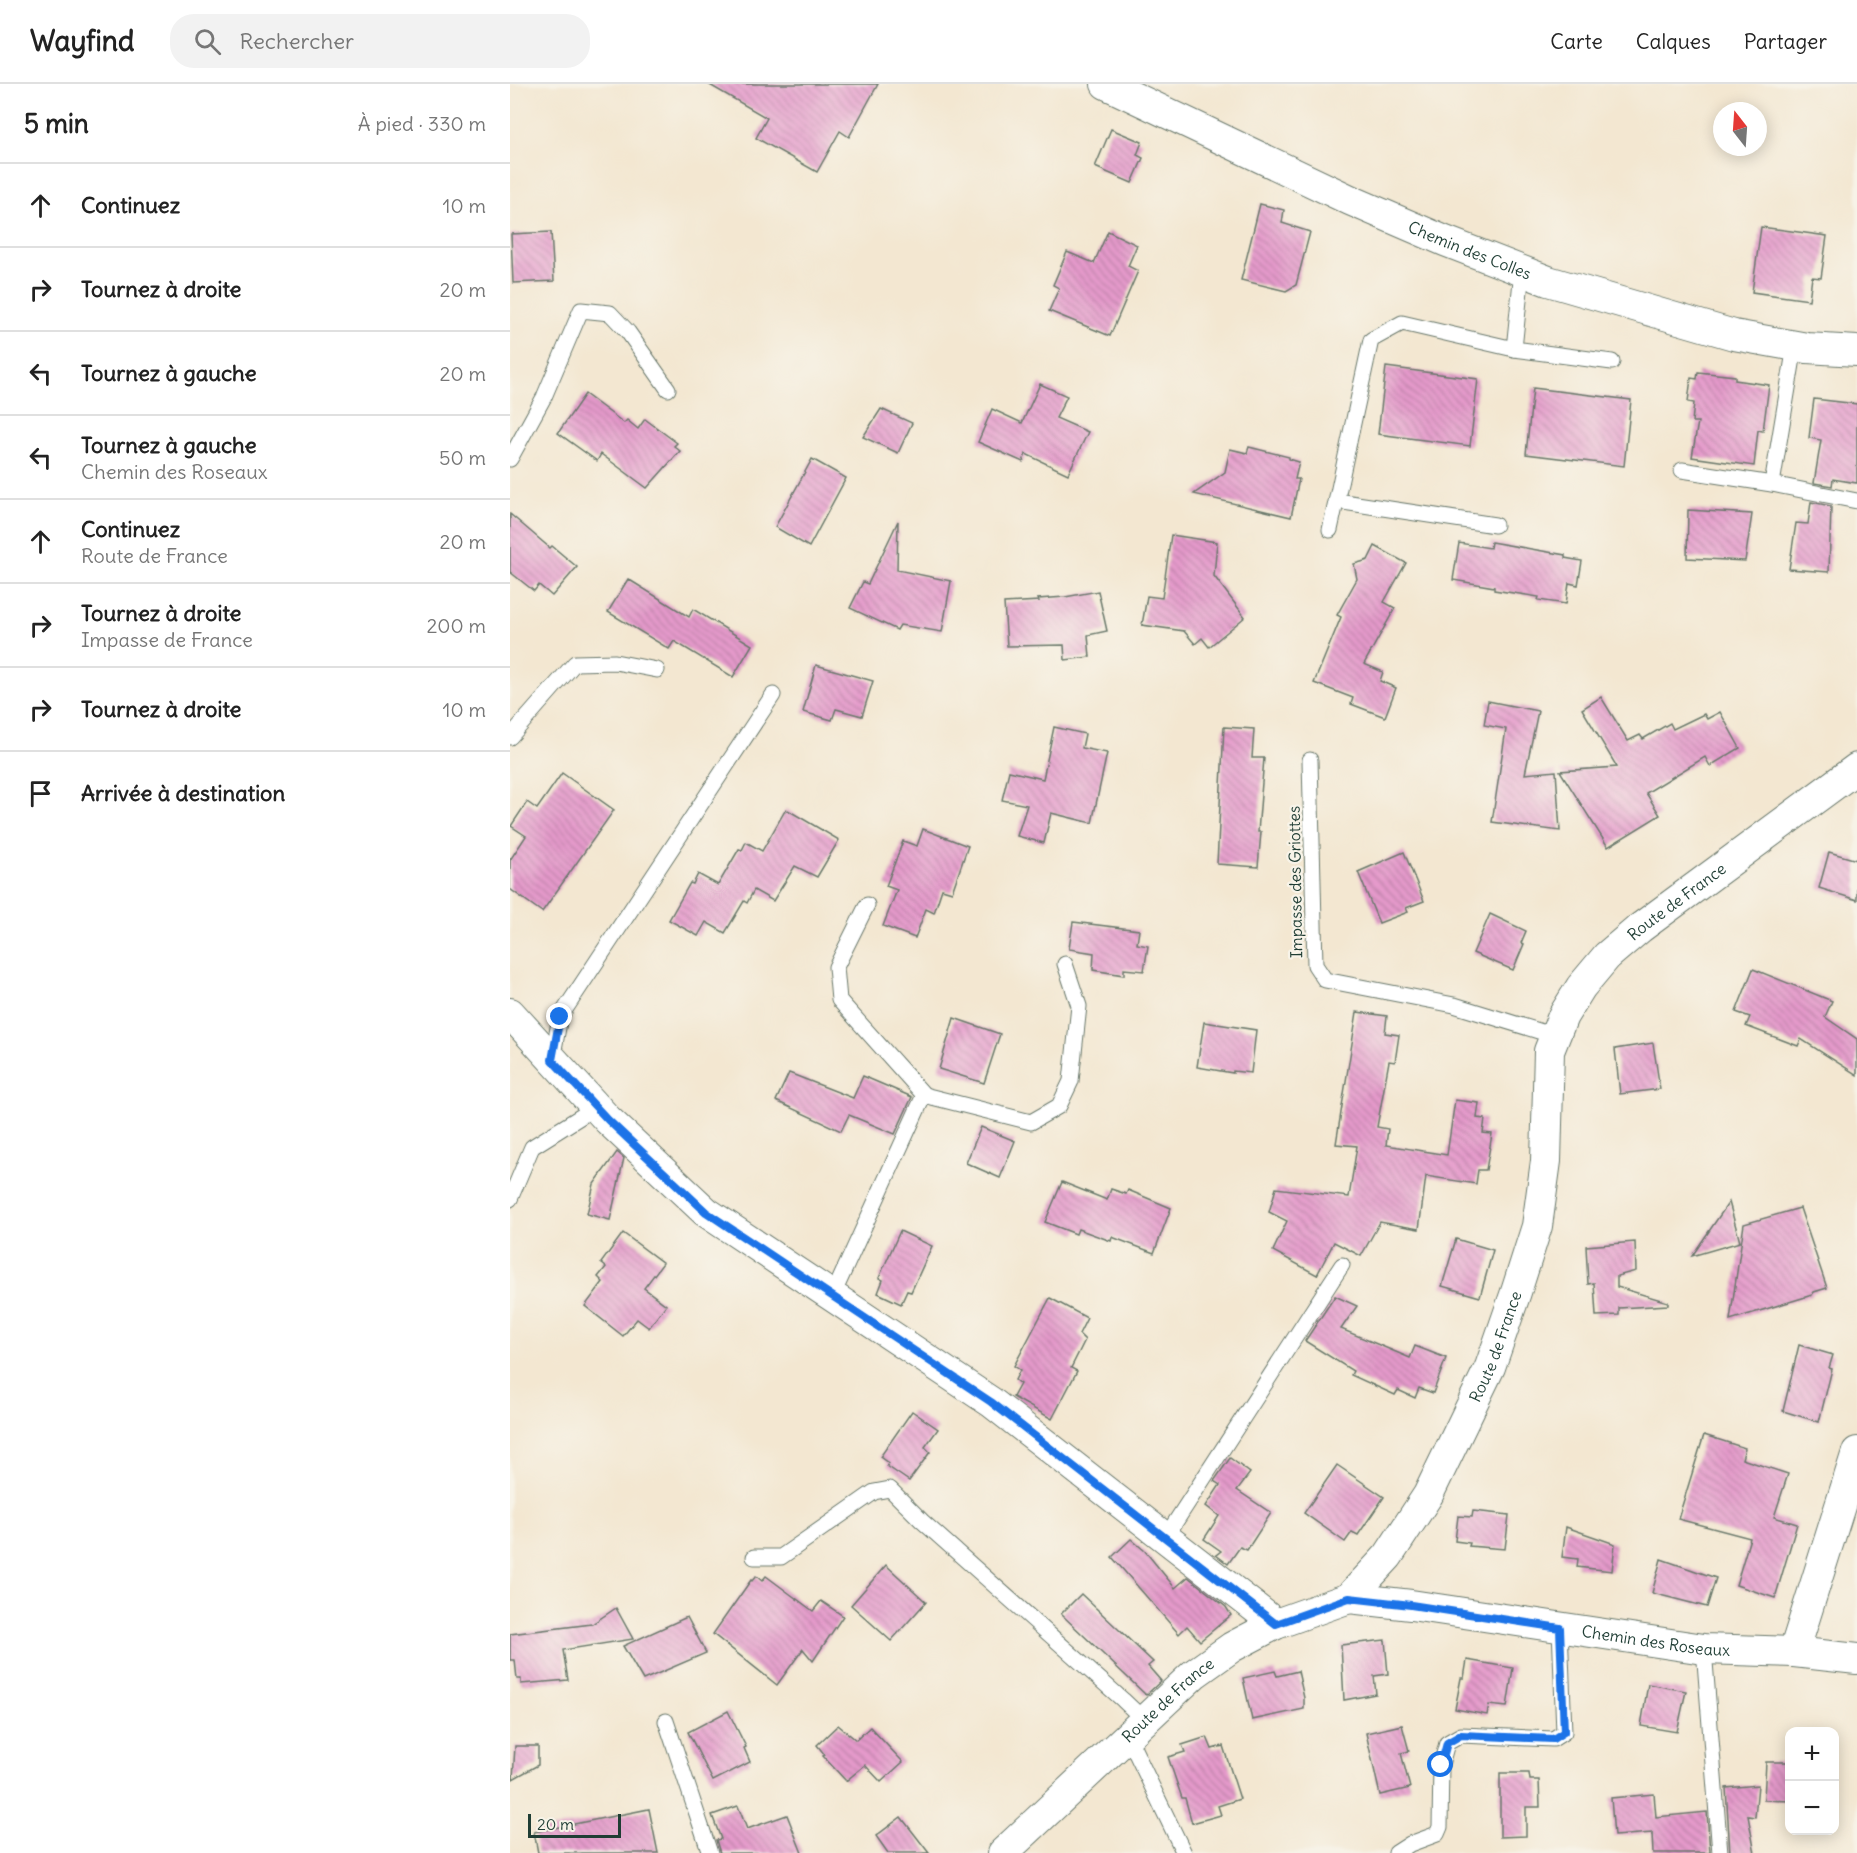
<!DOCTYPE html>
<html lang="fr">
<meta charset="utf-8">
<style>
:root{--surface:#fff;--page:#f2f2f2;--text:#222;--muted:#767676;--line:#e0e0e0}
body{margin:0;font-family:Delius,sans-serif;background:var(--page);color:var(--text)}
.controls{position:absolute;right:18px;bottom:18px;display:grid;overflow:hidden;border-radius:12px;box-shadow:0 3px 15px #0003}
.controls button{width:54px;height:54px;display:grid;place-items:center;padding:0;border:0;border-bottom:2px solid var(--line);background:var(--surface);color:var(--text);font:30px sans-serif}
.compass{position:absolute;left:1203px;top:18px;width:54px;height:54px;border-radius:50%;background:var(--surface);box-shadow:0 3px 15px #0003;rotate:343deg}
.scale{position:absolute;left:18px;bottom:15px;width:93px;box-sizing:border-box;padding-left:6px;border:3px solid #1f3d34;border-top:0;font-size:16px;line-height:21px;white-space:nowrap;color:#1f3d34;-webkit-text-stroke:4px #f7f3e8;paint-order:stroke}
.stop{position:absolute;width:18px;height:18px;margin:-14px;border:4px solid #1a73e8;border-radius:50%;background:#fff}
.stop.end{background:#1a73e8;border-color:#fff;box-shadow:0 2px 6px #0008}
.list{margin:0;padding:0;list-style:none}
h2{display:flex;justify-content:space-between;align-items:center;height:78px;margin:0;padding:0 24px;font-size:26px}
h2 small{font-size:20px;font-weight:400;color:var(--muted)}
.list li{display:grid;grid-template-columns:39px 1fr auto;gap:18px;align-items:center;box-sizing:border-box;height:84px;padding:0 24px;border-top:2px solid var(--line)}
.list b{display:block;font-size:22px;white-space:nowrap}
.list p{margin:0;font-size:20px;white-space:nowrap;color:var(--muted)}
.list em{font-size:20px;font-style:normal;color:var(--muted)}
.icon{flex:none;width:33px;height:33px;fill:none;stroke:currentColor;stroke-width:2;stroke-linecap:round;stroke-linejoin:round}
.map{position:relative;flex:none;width:1347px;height:1769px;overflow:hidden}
header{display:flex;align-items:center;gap:36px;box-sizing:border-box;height:84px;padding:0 30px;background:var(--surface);border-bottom:2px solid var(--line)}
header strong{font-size:28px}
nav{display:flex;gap:33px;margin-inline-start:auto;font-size:21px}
.search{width:420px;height:54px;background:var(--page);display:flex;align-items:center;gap:15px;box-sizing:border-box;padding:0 21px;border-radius:24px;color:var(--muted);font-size:22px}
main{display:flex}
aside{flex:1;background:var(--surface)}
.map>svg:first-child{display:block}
</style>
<header>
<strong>Wayfind</strong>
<div class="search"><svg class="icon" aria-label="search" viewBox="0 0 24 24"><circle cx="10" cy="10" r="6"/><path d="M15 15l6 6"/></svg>Rechercher</div>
<nav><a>Carte</a><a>Calques</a><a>Partager</a></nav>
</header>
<main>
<aside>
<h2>5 min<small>À pied · 330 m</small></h2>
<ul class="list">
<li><svg class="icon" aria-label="ahead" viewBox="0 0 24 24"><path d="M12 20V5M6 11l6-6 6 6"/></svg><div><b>Continuez</b></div><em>10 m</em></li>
<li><svg class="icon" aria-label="right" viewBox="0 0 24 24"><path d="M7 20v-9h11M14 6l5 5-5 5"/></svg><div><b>Tournez à droite</b></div><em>20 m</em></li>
<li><svg class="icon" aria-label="left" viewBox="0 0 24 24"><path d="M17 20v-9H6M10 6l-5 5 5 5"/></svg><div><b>Tournez à gauche</b></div><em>20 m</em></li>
<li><svg class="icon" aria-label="left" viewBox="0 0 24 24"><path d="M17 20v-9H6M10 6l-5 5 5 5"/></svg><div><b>Tournez à gauche</b><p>Chemin des Roseaux</p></div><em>50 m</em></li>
<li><svg class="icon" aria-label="ahead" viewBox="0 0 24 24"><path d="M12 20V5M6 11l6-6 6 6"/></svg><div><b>Continuez</b><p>Route de France</p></div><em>20 m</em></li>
<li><svg class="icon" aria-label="right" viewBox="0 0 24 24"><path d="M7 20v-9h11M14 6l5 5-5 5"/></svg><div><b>Tournez à droite</b><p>Impasse de France</p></div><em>200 m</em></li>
<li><svg class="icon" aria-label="right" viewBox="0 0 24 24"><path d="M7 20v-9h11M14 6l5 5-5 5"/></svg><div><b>Tournez à droite</b></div><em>10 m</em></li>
<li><svg class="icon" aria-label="arrive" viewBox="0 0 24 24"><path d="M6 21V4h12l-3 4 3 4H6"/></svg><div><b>Arrivée à destination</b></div></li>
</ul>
</aside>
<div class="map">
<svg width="1347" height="1769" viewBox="0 0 1347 1769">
<defs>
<pattern id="building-back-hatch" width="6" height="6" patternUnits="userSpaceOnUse" patternTransform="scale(1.5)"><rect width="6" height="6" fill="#e59acb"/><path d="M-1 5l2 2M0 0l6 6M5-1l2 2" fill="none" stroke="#b97fa6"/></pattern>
</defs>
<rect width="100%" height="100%" fill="#f7f3e8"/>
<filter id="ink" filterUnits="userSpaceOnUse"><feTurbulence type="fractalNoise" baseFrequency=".0167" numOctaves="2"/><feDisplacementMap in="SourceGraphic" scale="12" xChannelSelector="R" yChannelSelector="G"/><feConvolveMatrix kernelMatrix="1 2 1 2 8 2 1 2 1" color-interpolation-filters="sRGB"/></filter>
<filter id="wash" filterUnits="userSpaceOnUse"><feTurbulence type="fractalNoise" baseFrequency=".008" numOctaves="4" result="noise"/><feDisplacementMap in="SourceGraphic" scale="24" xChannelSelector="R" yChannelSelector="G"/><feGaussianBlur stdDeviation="1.35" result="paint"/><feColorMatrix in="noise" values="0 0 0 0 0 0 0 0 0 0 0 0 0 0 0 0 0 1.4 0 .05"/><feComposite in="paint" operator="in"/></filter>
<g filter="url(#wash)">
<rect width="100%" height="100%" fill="#f3e7d1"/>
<g id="blocks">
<g fill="url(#building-back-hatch)">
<polygon points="198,0 368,0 339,53 330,47 307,88 246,54 257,34"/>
<polygon points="601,45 632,58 627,71 633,74 622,99 585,83"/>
<polygon points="750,120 774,126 772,139 800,148 786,201 776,207 731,196"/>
<polygon points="1251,143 1317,152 1311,194 1302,193 1299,216 1242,208"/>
<polygon points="598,147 627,161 618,182 628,187 600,252 539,227 549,204 543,201 557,168 584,179"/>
<polygon points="41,148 44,197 3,199 1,150"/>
<polygon points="876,283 968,295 960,362 868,350"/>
<polygon points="1188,288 1225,292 1225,296 1259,301 1253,347 1248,346 1244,382 1182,373 1188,338 1182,338 1184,319 1178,318 1181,294 1187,295"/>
<polygon points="530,300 557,312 546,334 578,348 558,390 516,370 513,378 468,358 482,325 512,339"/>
<polygon points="1023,304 1121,316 1114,382 1016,370"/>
<polygon points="75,310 114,339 117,336 128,345 135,335 167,359 164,362 170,367 137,404 91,370 87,377 48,349"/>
<polygon points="1304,315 1347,320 1347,399 1323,395 1322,402 1304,399 1311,356 1299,354"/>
<polygon points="371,325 402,339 388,369 353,353"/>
<polygon points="739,363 779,373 779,375 789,378 785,395 789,395 781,433 684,410 715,388 720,365 737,369"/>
<polygon points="302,375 336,394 299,463 265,443"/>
<polygon points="1301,418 1321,422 1319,488 1279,485 1286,439 1298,440"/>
<polygon points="1178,426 1242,430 1235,477 1177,474"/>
<polygon points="0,430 40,464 42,462 67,483 42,512 29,501 24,507 0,488"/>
<polygon points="388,437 387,486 441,497 432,548 390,541 387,546 340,524 353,498 358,500"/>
<polygon points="661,451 707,458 704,492 735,533 699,563 692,554 685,560 674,547 632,541 637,512 652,514"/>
<polygon points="981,458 1055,471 1055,474 1072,477 1068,501 1059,499 1056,520 1028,516 1029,513 984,506 984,503 943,496 949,459 980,464"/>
<polygon points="865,462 896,479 874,518 885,524 854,580 873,588 870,597 886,604 875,633 841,620 843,614 804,599 831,533 827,531 847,495 844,480 858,476"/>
<polygon points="118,495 179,533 183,525 242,561 223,593 164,557 159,565 98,528"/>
<polygon points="588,507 597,547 578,551 580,573 555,576 554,561 497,562 494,519 529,517 528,515 555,513"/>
<polygon points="306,581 363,597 352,632 326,625 322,636 293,628"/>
<polygon points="1091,613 1118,657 1130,651 1133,655 1160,639 1163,645 1194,630 1197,635 1210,628 1230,664 1200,682 1195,673 1136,709 1150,731 1098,763 1050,687 1107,683 1072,625"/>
<polygon points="978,617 1028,627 1015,690 1046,687 1050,747 982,738 996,645 974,641"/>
<polygon points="544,643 575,650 572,664 597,669 582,739 541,729 534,759 507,752 517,721 492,716 499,687 533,695"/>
<polygon points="714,643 744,645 742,674 754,674 748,748 751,748 748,783 707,780"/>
<polygon points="52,689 104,726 32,828 0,805 0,776 16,752 1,742 17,718 27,725"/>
<polygon points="276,725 329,756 307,793 285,782 263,817 244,806 237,819 234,817 215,849 196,838 188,852 159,836 180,799 183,800 188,790 208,801 229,765 232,766 236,758 252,767"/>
<polygon points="413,745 458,762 442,808 432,805 424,829 416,825 405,854 373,842 387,806 376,802 393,757 407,762"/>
<polygon points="894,768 914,817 896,824 898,828 869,839 848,788"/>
<polygon points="1319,768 1347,776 1347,816 1309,804"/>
<polygon points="980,830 1016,847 1011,859 1014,860 1003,886 963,869"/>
<polygon points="563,838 629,846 627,860 638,862 634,887 614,885 614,891 583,886 584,869 559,865"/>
<polygon points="1243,885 1322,917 1315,933 1347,955 1347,991 1291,955 1288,962 1236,942 1240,933 1226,928"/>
<polygon points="847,928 877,932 875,949 889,951 885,978 879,977 867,1043 878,1045 876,1061 937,1071 945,1016 969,1019 967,1034 975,1035 973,1049 982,1050 976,1086 968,1086 966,1100 916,1092 909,1145 870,1138 851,1172 824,1158 807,1191 763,1167 777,1137 759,1128 766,1104 839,1113 847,1062 826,1060"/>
<polygon points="444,934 490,950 474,999 429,985"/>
<polygon points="694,938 746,946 741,989 723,987 723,989 687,983"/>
<polygon points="1143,959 1150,1005 1110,1010 1105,965"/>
<polygon points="279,989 343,1014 353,992 402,1013 385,1050 339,1031 331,1047 266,1017"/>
<polygon points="471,1043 505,1057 490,1094 456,1079"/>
<polygon points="107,1068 114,1074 100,1136 77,1130 84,1100"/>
<polygon points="552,1098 597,1116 601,1105 616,1110 618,1106 661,1124 644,1169 602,1153 601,1157 568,1145 566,1150 535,1138"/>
<polygon points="1219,1118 1230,1158 1182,1172"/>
<polygon points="1290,1124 1317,1204 1304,1208 1302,1211 1220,1236 1234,1140"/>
<polygon points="390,1147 422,1162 401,1208 397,1207 391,1220 368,1209 373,1196 369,1194"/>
<polygon points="113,1149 153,1179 134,1204 156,1221 139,1244 127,1235 113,1252 75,1222 93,1198 88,1193 96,1183 91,1179"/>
<polygon points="946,1155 983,1166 970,1213 932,1202"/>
<polygon points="1125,1158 1126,1187 1107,1192 1107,1203 1158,1218 1158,1221 1109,1224 1109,1231 1086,1232 1084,1199 1078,1200 1076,1162"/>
<polygon points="825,1212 847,1222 831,1245 900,1274 905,1262 936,1274 923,1309 909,1304 905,1314 888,1306 885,1311 841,1291 843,1287 795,1257"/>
<polygon points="540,1214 577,1234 569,1250 575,1256 561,1284 567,1287 542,1335 503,1313 510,1300 505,1296 510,1286 504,1282"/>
<polygon points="1289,1261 1323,1271 1319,1284 1322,1285 1309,1338 1273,1327"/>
<polygon points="402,1327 428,1345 415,1363 420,1368 399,1397 377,1382 378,1379 370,1373"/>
<polygon points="1194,1351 1235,1364 1232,1375 1278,1390 1264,1433 1287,1440 1265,1514 1226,1501 1240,1454 1168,1435"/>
<polygon points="720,1374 740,1389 727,1406 761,1429 737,1466 730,1463 718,1480 706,1471 711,1467 694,1455 709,1432 696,1422 710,1401 704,1397"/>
<polygon points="827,1381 874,1413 848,1451 842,1448 835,1458 794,1429"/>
<polygon points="963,1427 999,1431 995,1465 959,1462 960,1459 945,1457 948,1432 962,1433"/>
<polygon points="1056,1443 1105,1460 1102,1487 1067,1483 1068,1475 1052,1473"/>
<polygon points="621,1455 635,1467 665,1504 678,1493 716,1523 721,1531 690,1557 677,1542 669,1550 602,1473"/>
<polygon points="1151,1475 1206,1494 1197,1523 1142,1509"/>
<polygon points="376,1481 416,1518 381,1557 341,1521"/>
<polygon points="246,1492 252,1497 256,1492 303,1527 311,1517 333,1532 303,1577 293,1565 267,1601 203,1550 241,1496 242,1497"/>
<polygon points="571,1510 643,1578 638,1582 651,1597 636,1611 551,1530"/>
<polygon points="106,1524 123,1555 53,1566 58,1596 11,1600 11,1595 7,1595 5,1576 0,1576 0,1550 82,1540"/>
<polygon points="177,1533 196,1569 133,1596 113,1562"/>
<polygon points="875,1556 878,1590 864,1592 866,1610 834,1616 831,1561"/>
<polygon points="957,1576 1003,1584 997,1623 979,1621 977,1631 945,1625 951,1594 954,1594"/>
<polygon points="765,1587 767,1592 788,1587 794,1614 794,1625 742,1636 733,1594"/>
<polygon points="1138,1600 1176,1607 1167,1648 1131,1642"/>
<polygon points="218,1627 236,1663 234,1664 240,1678 203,1697 178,1648"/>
<polygon points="328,1641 346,1656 360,1643 393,1678 371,1698 355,1681 336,1697 313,1672 315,1671 307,1661"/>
<polygon points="892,1641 899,1667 891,1669 900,1704 870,1711 856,1649"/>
<polygon points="697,1653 702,1665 713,1662 730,1715 708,1722 711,1731 682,1739 675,1714 672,1714 658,1673 675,1668 672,1661"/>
<polygon points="5,1662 28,1662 28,1681 3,1695"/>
<polygon points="1256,1678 1280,1678 1280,1717 1254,1716"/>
<polygon points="990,1689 1019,1689 1020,1696 1029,1696 1030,1723 1016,1723 1016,1752 990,1753"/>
<polygon points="1248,1701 1245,1733 1238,1732 1245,1769 1220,1769 1216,1704"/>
<polygon points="1144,1710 1146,1733 1197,1728 1200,1769 1143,1769 1142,1749 1104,1752 1101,1714"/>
<polygon points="228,1722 237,1745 277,1731 292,1769 210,1769 206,1756 211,1755 202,1731"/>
<polygon points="139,1725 148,1769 28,1769 24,1748"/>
<polygon points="391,1733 419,1769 378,1769 366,1752"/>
</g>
</g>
</g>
<g filter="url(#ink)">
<use href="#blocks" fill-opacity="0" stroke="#69786b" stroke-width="1.5"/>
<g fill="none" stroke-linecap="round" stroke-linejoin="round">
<g stroke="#69786b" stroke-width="17">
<g id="service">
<polyline points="1285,262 1262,400 1347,417"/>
<polyline points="1004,265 1102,278"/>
<polyline points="0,375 34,313 71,226 100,229 118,248 158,305"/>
<polyline points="1172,386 1262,400"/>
<polyline points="827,417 985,441"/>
<polyline points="820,446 861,256 892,239 1004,265 1012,187"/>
<polyline points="0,653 65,579 105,578 147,586"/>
<polyline points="800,676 805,881 815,896 944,921 1045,952"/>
<polyline points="42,976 50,933 263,611"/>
<polyline points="414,1011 521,1038 549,1022 561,997 569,922 555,880"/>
<polyline points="0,1115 22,1063 86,1023"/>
<polyline points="322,1213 414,1011 329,916 326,883 357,821"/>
<polyline points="655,1454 832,1181"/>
<polyline points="244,1473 271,1473 364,1408 380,1405 412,1437 613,1616 634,1636"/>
<polyline points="1194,1565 1210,1769"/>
<polyline points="156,1637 200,1769"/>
<polyline points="613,1655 624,1665 674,1769"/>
<polyline points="886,1769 900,1760 927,1750 930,1743 931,1681 937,1659 951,1651 1043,1655 1054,1648 1050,1544"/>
</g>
</g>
<g stroke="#69786b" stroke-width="32">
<g id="minor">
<path id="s1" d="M596,0L840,116L935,157L1038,197L1224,251L1297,264L1347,267"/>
<polyline points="0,929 98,1036 196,1128 481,1318 766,1540"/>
<path id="s2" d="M839,1514L901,1521L1194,1565L1284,1568L1347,1575"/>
<polyline points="1284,1568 1347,1368"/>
<path id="s3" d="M493,1769L684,1590L722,1563L766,1540L839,1514L878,1472L918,1411L980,1283L1006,1208L1027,1142L1036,1077L1039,967L1053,932L1071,903L1097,872L1130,844L1347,684"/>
</g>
</g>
<use href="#service" stroke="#fff" stroke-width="15"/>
<use href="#minor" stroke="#fff" stroke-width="30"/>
</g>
</g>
<g fill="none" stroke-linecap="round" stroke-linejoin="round" filter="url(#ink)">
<polyline stroke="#1a73e8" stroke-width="8" points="50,933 42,976 98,1036 196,1128 481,1318 766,1540 839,1514 901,1521 1050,1544 1054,1648 1043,1655 951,1651 937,1659 931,1681"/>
</g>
<g text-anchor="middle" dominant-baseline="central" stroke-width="4.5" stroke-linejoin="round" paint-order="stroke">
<g font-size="16" fill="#1f3d34" stroke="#f7f3e8">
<text stroke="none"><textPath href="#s1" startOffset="400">Chemin des Colles</textPath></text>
<text transform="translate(785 798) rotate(-91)">Impasse des Griottes</text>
<text stroke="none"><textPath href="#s3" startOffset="1233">Route de France</textPath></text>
<text stroke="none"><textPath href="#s3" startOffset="729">Route de France</textPath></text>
<text stroke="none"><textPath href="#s2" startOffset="310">Chemin des Roseaux</textPath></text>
<text stroke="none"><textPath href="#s3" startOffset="225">Route de France</textPath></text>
</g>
</g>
</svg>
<div class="controls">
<button>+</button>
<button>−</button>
</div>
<svg class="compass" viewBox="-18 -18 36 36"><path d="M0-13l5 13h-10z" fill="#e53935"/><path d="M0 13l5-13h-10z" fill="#767676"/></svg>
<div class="scale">20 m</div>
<div class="stop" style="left:931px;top:1681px"></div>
<div class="stop end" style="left:50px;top:933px"></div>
</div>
</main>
